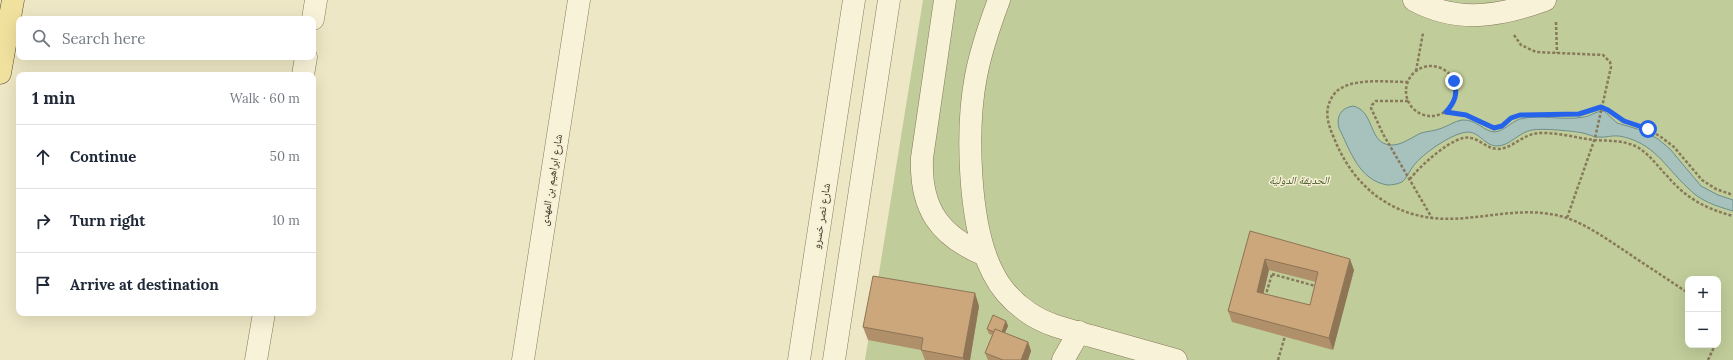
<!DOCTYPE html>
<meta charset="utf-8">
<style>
:root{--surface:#fff;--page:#f2f2f3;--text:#1f2937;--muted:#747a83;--line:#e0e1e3}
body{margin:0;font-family:Lora,"Noto Naskh Arabic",serif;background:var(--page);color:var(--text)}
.controls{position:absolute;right:12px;bottom:12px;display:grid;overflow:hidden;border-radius:8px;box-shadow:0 4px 16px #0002}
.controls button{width:36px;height:36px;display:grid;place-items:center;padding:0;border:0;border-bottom:1px solid var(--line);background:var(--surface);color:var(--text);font:20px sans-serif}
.stop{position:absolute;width:12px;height:12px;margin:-9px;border:3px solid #2563eb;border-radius:50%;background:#fff}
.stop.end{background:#2563eb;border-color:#fff;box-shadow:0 1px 4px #0008}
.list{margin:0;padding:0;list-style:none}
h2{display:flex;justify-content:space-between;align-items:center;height:52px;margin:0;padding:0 16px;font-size:17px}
h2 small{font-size:13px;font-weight:400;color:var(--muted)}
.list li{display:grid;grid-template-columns:26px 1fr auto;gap:12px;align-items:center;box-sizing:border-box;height:64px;padding:0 16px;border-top:1px solid var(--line)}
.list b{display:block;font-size:15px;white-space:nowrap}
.list em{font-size:13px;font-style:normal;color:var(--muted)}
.icon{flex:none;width:22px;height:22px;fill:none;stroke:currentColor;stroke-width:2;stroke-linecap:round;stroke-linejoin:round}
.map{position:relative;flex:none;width:1733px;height:360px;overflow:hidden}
.search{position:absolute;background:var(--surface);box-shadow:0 4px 16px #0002;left:16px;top:16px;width:300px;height:44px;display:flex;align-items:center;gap:10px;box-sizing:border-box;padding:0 14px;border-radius:8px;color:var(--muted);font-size:15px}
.panel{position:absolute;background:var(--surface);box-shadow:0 4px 16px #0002;left:16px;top:72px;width:300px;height:244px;border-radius:8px}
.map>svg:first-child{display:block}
</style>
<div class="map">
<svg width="1733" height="360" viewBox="0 0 1733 360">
<rect width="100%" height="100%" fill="#eee7c5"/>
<path fill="#c0cc99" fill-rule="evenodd" d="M923,0H1733V360H865ZM1688,279H1718V345H1688Z"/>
<path fill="#a7c1bd" stroke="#6d8f8b" d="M1353,106C1375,111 1368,143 1390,145C1401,146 1412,137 1421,133C1428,131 1435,131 1442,128C1448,126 1455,121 1462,120C1477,119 1484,132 1495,132C1504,131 1511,122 1520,119C1539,114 1563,121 1584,117C1591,116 1596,111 1604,111L1617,123L1644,131L1658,139L1670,149L1701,186L1718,195L1733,200V211C1716,206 1700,201 1688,188C1665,167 1654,142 1619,136C1612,135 1605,138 1598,137C1593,137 1588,134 1583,133C1573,131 1542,128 1532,130C1519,132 1510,146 1497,146C1483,146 1479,128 1462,133C1447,137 1424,153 1414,165C1410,170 1407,178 1402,182C1398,184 1392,185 1388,185C1359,181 1350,150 1339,128C1336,116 1341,108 1353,106Z"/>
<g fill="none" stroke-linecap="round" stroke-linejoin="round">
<g stroke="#88795b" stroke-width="23">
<g id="minor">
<path d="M945,0L922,158C920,208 939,236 985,255"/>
<path d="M999,0C990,24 981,50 976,76C966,128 968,225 993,273C1001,289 1014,303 1029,313C1048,326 1070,330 1091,336C1120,344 1148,352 1176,360"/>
<path d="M1414,0C1458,24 1501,16 1545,0"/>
<polyline points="313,19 316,0"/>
<polyline points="303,75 306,57"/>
<polyline points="256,360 264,313"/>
<polyline points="523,360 579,0"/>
<polyline points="799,360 854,0"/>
<polyline points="834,360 889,0"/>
<polyline points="1063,360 1079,332"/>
</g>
</g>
<g stroke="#56462f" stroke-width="23">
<polyline id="major" points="0,73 13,0"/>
</g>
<g stroke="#88795b" stroke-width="2.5" stroke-dasharray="3 2" stroke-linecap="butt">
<polyline points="1556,22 1557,53"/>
<polyline points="1514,35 1521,45 1536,52 1603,55 1610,62 1611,67 1595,138 1567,218"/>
<circle cx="1431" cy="91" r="25"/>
<polyline points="1416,71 1423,33"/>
<path d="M1408,82C1388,82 1349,77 1335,93C1323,108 1327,122 1334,138C1351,181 1384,212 1432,218C1478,223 1520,203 1567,218C1587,225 1605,238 1622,249C1644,264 1666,278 1688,293"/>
<polyline points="1408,101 1376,101 1372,105 1371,108 1383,134 1432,218"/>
<polyline points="1445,113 1466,115 1494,128 1502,125 1511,118 1521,115 1579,114 1596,108 1604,108 1624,121 1648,129 1661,137 1674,147 1702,180 1716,189 1733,195"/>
<path d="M1410,179C1419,167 1455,133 1471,138C1481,140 1487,149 1498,149C1515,148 1523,132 1543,133C1561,133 1577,138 1594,140C1610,141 1625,140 1639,148C1651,156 1659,168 1669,178C1687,199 1707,209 1733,216"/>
<polygon points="1272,274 1319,287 1311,314 1264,301"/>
<polyline points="1718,322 1718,337"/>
<polyline points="1278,360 1285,336"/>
<polyline points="1708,360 1715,345"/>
</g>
<use href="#minor" stroke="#f8f3d8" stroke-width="22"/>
<use href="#major" stroke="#f0e19e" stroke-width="22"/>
</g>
<g fill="#af906a" fill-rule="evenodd">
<path d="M1250,231L1354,270L1333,350L1232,322L1228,311ZM1269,270L1316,282L1310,305L1263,294Z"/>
<polygon points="979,306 970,360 925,360 921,350 868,340 863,327"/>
<polygon points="1006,321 1008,326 1005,333 1028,342 1031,351 1028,360 988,360 985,353 992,335 989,334 987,329"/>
</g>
<g fill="#8e7556">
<polygon points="1265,259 1269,270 1261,304 1257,292"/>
<polygon points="1350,259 1354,270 1333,350 1329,338"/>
<polygon points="975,293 979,306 970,360 964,360 963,358"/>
<polygon points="1006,321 1008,326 1002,339 1000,334"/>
<polygon points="1028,342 1031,351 1028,360 1021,360"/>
</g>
<g fill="#cba77b" stroke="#8e7556" fill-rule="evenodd">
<path d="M1250,231L1350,259L1329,338L1228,311ZM1265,259L1318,272L1310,305L1257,292Z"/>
<polygon points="873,276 975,293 963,358 921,350 923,338 863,327"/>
<polygon points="993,315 1006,321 1002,332 995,329 994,332 987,329"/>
<polygon points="995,329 1028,342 1021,360 1003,360 985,353"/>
</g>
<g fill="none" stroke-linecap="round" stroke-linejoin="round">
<path stroke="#2563eb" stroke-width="5" d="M1454,81C1458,94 1455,102 1446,112L1466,115L1494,128L1502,126L1511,118L1520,115L1579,114L1601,107L1608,110L1624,121L1648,129"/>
</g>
<g text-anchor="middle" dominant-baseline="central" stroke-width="3" stroke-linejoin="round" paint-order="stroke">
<g font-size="11" fill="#392f1f" stroke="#f5f0d5">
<text transform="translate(551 180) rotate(-81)">شارع ابراهيم بن المهدى</text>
<text transform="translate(821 216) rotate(-81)">شارع نصر خسرو</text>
</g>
<g font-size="11" font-style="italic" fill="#435526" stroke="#f5f0d5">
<text x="1299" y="180">الحديقة الدولية</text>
</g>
</g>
</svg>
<div class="controls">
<button>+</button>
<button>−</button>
</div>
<div class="stop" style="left:1648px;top:129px"></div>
<div class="stop end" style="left:1454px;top:81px"></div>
<div class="search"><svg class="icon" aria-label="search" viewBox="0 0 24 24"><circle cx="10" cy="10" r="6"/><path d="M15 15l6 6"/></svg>Search here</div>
<section class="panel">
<h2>1 min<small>Walk · 60 m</small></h2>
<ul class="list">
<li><svg class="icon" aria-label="ahead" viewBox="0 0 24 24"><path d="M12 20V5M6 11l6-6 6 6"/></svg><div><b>Continue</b></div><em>50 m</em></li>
<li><svg class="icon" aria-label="right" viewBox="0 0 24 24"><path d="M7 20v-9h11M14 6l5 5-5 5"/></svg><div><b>Turn right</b></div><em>10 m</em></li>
<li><svg class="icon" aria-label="arrive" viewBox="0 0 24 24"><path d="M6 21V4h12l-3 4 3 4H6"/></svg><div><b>Arrive at destination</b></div></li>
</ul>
</section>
</div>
